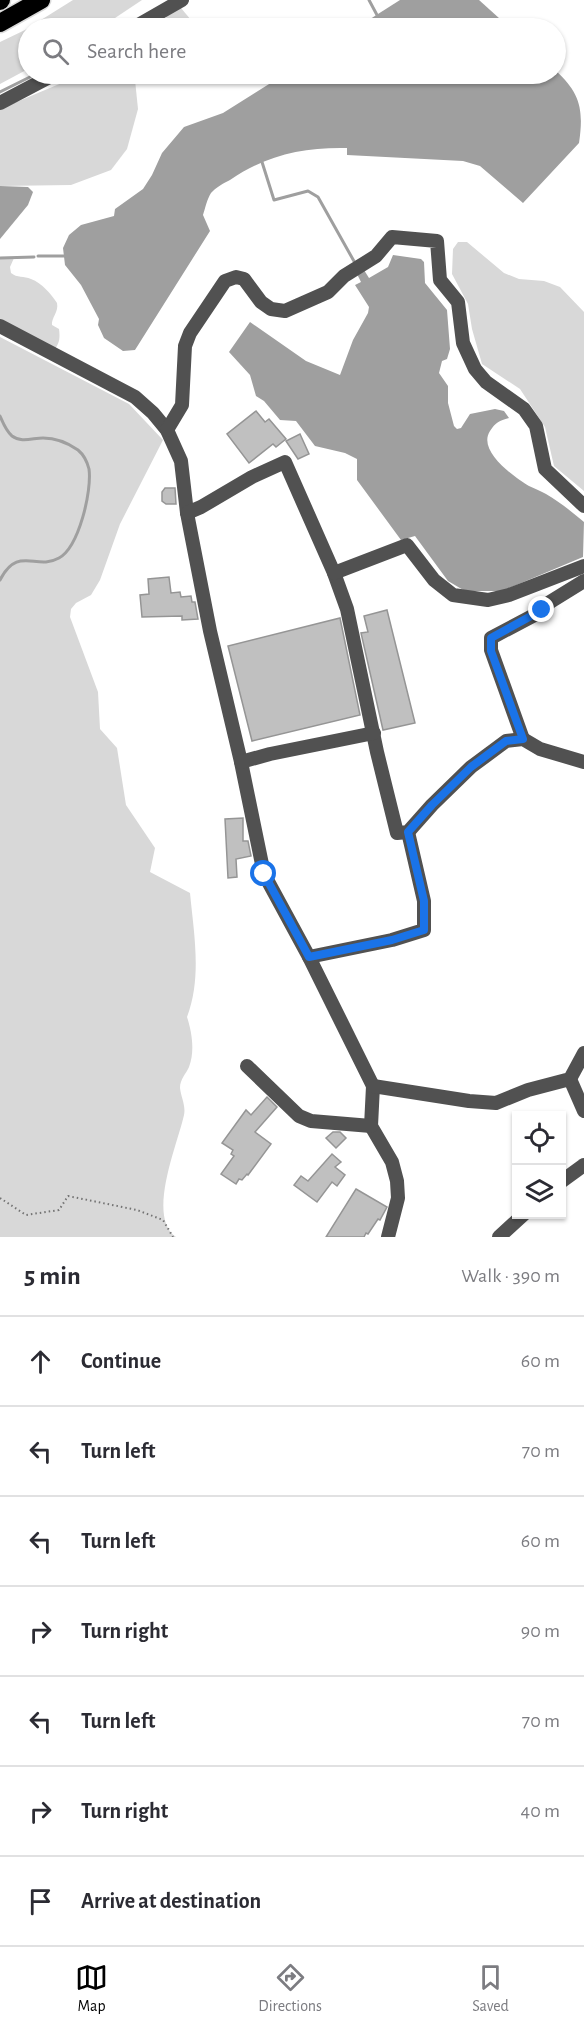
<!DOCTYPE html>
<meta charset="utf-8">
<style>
:root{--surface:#fff;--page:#f7f7f7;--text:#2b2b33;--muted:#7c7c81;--line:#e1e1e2;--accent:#000}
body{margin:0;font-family:"Alegreya Sans",sans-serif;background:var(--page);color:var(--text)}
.controls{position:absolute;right:18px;bottom:18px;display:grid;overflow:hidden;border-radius:0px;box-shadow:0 2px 4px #0004}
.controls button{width:54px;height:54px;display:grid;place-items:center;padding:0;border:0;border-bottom:2px solid var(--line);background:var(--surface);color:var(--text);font:30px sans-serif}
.stop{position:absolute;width:18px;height:18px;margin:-14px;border:4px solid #1a73e8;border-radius:50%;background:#fff}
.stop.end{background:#1a73e8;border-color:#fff;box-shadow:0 2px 6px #0008}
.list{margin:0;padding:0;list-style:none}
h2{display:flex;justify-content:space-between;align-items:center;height:78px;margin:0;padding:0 24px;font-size:26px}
h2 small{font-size:20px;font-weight:400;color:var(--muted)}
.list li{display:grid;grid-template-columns:39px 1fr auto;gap:18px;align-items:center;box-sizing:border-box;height:90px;padding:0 24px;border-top:2px solid var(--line)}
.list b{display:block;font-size:22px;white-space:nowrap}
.list em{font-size:20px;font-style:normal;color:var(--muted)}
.icon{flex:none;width:33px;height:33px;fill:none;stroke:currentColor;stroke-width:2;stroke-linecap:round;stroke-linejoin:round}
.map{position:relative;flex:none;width:584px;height:1237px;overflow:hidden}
.search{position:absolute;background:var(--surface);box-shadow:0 2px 4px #0004;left:18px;right:18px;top:18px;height:66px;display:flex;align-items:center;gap:15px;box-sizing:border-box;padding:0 21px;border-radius:33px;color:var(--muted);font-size:22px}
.sheet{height:708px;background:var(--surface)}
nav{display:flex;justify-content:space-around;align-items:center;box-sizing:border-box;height:84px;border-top:2px solid var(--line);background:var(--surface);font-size:16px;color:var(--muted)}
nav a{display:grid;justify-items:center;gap:3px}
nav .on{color:var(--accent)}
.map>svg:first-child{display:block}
</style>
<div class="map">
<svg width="584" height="1237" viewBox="0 0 584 1237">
<rect width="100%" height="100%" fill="#fff"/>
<g fill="#d8d8d8">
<polygon points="73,0 142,0 100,28 28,28 28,69 0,84 0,42 25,30"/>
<polygon points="173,8 181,8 191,20 192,28 164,28 167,14"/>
<polygon points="83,74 135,80 138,109 127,149 111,170 71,185 0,186 0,109"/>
<polygon points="458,242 467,242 504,273 519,279 544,281 560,287 584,312 584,491 554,466 545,427 520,389 482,364 472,329 468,304 452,274 453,249"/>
<path d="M14,258L10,267L11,273C17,278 24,276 31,279C42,283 51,294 57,303C59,312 51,318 52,325L59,329C60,337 60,342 55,349L0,321V259Z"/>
<path d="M0,337L129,404L163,440L120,524L100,580L91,595L76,603L71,609L70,617L98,692L100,729L117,748L126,805L155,848L150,872L190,893C194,934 202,978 187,1017C192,1032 195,1052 189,1067C186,1074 180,1079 180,1088C181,1097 186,1106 184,1115C178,1143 146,1217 176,1237H0Z"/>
</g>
<g fill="#9f9f9f">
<polygon points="400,0 479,0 510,28 356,28"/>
<path d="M556,71C580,93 584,109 579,143L523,203L480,166L463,161L347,155V148C304,147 266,155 230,180C224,183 215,188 211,193C207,199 205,209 203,215L210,231L135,350L123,351L104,338L98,325L99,319L81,285L65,265L63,248L69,235L81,225L114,216L115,209L143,189L152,175L162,153L184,127L223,113L285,74H556Z"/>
<polygon points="0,186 28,187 33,192 28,205 0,239"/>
<path d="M393,255L421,259L424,262L425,283L447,310L450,349L447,359L442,361L439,373L448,386V403L454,426L457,429L461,428L470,414L495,409L504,411L509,418C499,421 496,422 490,431C477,451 514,477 529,486C535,489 541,491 546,494C560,502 572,512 584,522L583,557L502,591H465L448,581L415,536L401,540L357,480V459L345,453L315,446L296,421L280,420L264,401L256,396L250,375L229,352L250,322L306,361L340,375L353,340L368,313L369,307L355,285L361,282L357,274L364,270L369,278L388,267Z"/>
</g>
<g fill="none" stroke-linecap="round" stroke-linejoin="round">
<g stroke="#9f9f9f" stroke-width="3">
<polyline points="369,0 377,15"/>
<polyline points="0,92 36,74"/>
<polyline points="262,162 274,200 308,191 318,197 355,263"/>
<polyline points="38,256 64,256"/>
<polyline points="0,258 34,257"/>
<path d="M0,416C3,423 6,431 12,436C21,443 33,438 43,438C55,438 68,443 78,450C84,455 87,461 89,469C92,491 79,547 59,558C36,571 18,545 0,580"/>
</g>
</g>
<g fill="#c0c0c0" stroke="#959595" stroke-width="1.5">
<polygon points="256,411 265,422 269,419 286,439 276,447 273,444 249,463 227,434"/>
<polygon points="300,434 309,454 298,459 286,441"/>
<polygon points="165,488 175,488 176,504 166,504 162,501 162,492"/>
<polygon points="169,577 171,593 180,592 181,597 191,596 192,602 195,602 198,619 182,620 182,616 142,617 140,595 149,594 148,579"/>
<polygon points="387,610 415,723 383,730 361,633 368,632 364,616"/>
<polygon points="340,618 360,715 252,741 228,646"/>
<polygon points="243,818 243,841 248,841 251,856 236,859 237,877 228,878 225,819"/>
<polygon points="267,1097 277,1107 255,1132 271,1144 248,1175 247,1174 242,1180 239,1179 236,1184 221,1174 234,1156 231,1154 233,1150 222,1143 246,1110 251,1115"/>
<polygon points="333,1132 340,1132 346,1138 336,1148 326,1138"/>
<polygon points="332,1154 341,1162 335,1167 345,1175 337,1186 332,1182 317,1202 294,1185 301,1176 308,1181"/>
<polygon points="356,1189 387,1207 380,1220 378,1219 368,1234 366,1233 364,1237 326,1237"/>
</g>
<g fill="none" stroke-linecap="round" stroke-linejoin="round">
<g stroke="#dbdbdb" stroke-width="21">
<g id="highway">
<polyline points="0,1 1,0"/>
<polyline points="0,23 41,0"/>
</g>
</g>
<polyline stroke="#737373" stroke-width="2" stroke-dasharray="1.5 3" stroke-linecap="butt" points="0,1198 26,1215 59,1210 68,1196 137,1210 163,1220 173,1237"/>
<g stroke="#515151" stroke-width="14">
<polyline points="133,28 182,0"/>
<polyline points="0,103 55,74"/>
<polyline points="0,326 135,397 153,413 167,430 181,461 187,513 210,631 241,762 264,874 309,957 373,1086 371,1126 392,1162 397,1181 398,1198 388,1237"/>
<polyline points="167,430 182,405 185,346 190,333 225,281 236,277 244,279 261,302 271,309 285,311 328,292 344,276 376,256 392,237 437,241 440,280 458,302 463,343 475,369 486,382 524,409 536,426 545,469 584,506"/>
<polyline points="187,513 201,507 252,477 285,462 334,573 347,609 377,752 397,833 408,832 432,805 471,767 506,741 523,739 540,749 584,762"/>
<polyline points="334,573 407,545 434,580 453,595 488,600 509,595 584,566"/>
<polyline points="523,739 491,650 491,638 542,611 550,602 584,581"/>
<polyline points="241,762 270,754 374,733"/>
<polyline points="309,957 392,940 424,930 424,901 408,832"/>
<polyline points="247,1066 299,1116 311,1121 371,1126"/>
<polyline points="570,1079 584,1111"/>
<polyline points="373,1086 469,1101 496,1103 528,1090 570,1079 584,1053"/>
<polyline points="562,1181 584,1165"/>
<polyline points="499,1237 524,1214"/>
</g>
<use href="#highway" stroke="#000" stroke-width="18"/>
</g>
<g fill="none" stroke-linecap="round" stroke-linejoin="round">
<polyline stroke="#1a73e8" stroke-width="8" points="264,874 309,957 392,940 424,930 424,901 408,832 432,805 471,767 506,741 523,739 491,651 491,638 542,610"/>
</g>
</svg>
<div class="controls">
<button><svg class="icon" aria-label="locate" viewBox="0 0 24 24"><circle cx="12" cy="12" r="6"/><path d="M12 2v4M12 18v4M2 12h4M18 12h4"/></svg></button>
<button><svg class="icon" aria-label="layers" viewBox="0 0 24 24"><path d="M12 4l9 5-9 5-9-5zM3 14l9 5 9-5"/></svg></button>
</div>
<div class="stop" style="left:264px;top:874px"></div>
<div class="stop end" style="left:542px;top:610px"></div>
<div class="search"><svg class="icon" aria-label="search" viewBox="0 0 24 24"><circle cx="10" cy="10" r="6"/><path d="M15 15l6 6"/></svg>Search here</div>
</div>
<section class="sheet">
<h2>5 min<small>Walk · 390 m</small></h2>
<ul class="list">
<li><svg class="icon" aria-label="ahead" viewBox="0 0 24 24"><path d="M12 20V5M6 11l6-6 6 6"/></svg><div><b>Continue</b></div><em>60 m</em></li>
<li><svg class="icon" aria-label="left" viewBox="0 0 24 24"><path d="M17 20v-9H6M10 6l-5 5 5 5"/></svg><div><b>Turn left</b></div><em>70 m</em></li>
<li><svg class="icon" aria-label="left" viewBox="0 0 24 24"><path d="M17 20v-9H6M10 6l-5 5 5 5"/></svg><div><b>Turn left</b></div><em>60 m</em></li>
<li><svg class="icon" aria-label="right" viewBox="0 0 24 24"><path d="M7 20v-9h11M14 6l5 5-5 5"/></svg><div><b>Turn right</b></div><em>90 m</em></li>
<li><svg class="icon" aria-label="left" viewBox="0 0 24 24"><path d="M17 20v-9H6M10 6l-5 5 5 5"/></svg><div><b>Turn left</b></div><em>70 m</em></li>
<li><svg class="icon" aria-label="right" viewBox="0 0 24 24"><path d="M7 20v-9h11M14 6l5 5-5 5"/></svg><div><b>Turn right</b></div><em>40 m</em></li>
<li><svg class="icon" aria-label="arrive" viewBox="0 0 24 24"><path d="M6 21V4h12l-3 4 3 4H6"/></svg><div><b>Arrive at destination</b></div></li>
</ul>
</section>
<nav>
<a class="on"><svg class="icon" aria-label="map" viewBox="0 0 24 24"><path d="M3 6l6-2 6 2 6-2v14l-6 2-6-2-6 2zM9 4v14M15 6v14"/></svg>Map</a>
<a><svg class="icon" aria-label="directions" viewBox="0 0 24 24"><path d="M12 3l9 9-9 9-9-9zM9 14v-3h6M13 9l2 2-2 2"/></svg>Directions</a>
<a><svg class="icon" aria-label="saved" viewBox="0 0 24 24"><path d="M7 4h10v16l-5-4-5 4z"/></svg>Saved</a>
</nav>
